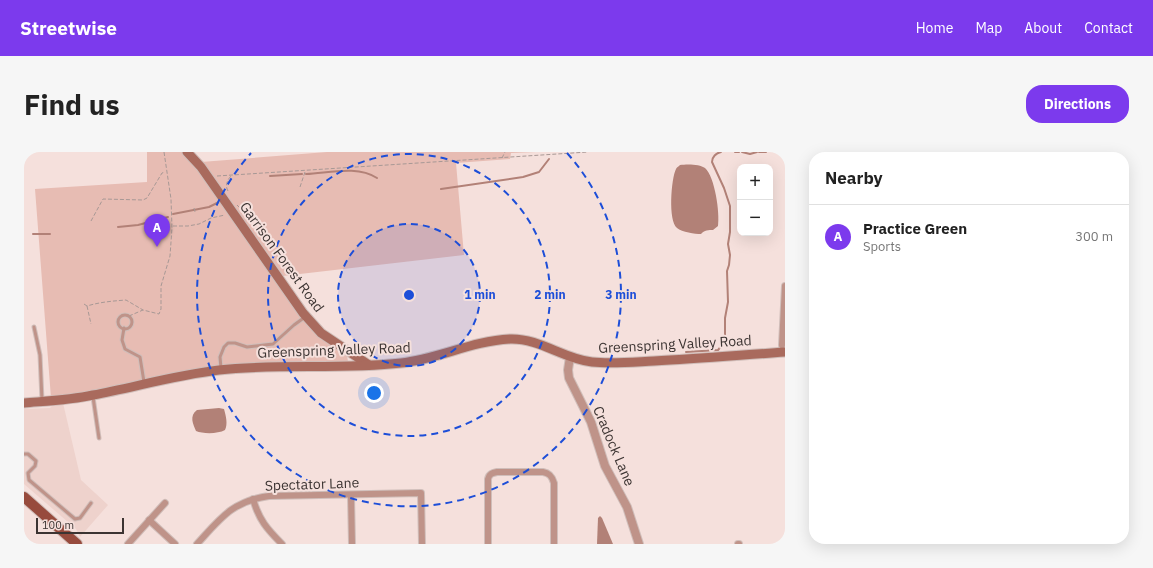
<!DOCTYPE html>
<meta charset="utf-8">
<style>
:root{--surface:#fff;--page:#f6f6f6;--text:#222;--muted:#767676;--line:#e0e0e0;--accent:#7c3aed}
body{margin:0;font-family:"IBM Plex Sans",sans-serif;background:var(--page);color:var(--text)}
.controls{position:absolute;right:12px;top:12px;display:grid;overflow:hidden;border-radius:8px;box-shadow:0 4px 16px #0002}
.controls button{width:36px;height:36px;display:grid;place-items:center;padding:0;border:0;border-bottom:1px solid var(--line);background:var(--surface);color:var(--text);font:20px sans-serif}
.scale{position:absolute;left:12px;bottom:10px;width:88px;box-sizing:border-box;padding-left:4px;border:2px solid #3c3432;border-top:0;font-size:11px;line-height:14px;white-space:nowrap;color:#3c3432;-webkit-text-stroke:3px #f5e0dc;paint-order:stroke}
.you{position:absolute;left:350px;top:241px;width:14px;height:14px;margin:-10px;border:3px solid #fff;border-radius:50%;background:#1a73e8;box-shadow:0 0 0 6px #1a73e833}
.badge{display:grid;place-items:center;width:26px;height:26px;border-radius:50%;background:var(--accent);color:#fff;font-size:13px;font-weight:700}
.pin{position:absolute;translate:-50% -33px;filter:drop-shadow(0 1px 2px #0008)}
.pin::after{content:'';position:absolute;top:21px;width:14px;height:12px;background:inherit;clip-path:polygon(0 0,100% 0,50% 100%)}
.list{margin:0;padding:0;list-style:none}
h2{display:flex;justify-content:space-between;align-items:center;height:52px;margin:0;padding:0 16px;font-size:17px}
h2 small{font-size:13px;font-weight:400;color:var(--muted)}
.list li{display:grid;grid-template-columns:26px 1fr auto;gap:12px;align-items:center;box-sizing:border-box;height:64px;padding:0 16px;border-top:1px solid var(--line)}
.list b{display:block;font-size:15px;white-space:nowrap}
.list p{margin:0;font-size:13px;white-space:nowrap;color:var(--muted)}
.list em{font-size:13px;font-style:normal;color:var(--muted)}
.map{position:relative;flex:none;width:761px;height:392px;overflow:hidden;border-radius:16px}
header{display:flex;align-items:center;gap:24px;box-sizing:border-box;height:56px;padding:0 20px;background:var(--accent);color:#fff}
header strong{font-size:19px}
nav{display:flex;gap:22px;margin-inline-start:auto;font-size:14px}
.intro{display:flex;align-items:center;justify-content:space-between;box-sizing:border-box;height:96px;padding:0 24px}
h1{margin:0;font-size:28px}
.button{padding:10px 18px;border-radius:16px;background:var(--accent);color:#fff;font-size:14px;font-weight:700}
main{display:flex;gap:24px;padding:0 24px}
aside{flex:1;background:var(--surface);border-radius:16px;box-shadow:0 4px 16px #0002}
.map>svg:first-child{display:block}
</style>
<header>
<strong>Streetwise</strong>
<nav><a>Home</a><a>Map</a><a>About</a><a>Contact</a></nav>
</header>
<div class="intro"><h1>Find us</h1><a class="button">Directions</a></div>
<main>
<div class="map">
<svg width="761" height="392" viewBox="0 0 761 392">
<rect width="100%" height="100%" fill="#f5e0dc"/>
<polygon fill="#eed2cc" points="39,251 57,328 84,353 56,385 52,377 0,332 0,257 26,256 30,252"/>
<polygon fill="#e7bcb3" points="123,0 167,0 177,10 303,0 512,0 487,1 486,7 432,11 440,103 250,125 323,203 324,210 241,212 27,246 11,37 123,30"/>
<g fill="#b28177">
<path d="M656,13C663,12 676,12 681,16C691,25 696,61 694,74L689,78C685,78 680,78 677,82C671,82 658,80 653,76C644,69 647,27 652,17C653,15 654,15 656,13Z"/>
<path d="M195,256L200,257C202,264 204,272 201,278C194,282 179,282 172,279C169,272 165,264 173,258Z"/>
<polygon points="576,364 578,366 589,392 573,392 574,366"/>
</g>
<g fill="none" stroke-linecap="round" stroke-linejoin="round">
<g stroke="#b28177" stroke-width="2">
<polyline points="711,0 715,0"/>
<polyline points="718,0 726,2 733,0"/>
<polyline points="735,0 742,0"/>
<path d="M282,22C305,21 333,13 353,26"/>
<polyline points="246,24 278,22"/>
<polyline points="417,37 499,25 515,20 525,7"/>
<polyline points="149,62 185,55 195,50"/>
<polyline points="94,75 114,73 144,65"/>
<polyline points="9,82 26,82"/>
<path d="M662,200L694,198L699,192L701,187V166L704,150L703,119L705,113L706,103L704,92L706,80V54L700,36L688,10C688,5 692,1 697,0"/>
</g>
<g stroke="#d0beba" stroke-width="5">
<g id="service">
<circle cx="101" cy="170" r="7"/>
<polyline points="10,175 16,203 18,248"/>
<polyline points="100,176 98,188 101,197 116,205 120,230"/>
<polyline points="197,216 196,205 200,195 204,191 211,191 223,195 249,192 270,173 281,165"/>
<polyline points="69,245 75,286"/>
<polyline points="0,302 4,302 12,309 11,314 4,321 5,328 51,367 56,366 67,351"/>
</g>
</g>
<g stroke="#d0beba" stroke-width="8">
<g id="minor">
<polyline points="758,193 761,134"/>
<polyline points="327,343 328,392"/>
<path d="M229,347C235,368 243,377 258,392"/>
<polyline points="125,368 151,392"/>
<polyline points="104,392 141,351"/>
<path d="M173,392C196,367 208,349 245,344L397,341L398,392"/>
<path d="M464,392V327C465,322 468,321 473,320H519C525,321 528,324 530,331V392"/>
<polyline points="714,392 715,392"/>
</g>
</g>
<g stroke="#d0beba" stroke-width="10">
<polyline id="tertiary" points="546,205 544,218 545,226 567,270 581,314 603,355 615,392"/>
</g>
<g stroke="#d0beba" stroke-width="11">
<g id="secondary">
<polyline points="163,0 177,15 279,161 297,181 345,213"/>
<path d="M0,251C23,249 46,248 69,243C111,235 152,223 195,218C255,211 316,218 377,211C414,207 448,189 486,187C516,186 539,207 568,210C588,212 609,210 630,209C673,207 717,203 761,200"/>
</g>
</g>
<g stroke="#d0beba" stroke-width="12">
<polyline id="primary" points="0,345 53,392"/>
</g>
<g stroke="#a79895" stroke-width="1" stroke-dasharray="4 2" stroke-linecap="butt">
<polyline points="478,6 481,0"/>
<polyline points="193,24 564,0"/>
<polyline points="276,35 281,20"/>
<path d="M204,39C201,34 203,28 207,24"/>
<polyline points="213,53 218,58"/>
<polyline points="170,56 171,60"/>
<path d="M217,58C228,63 232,79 243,84"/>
<polyline points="67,69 79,47 119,48 123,46 138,21 141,20"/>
<polyline points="149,74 164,74 175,72 187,66 201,63"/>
<path d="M60,152L63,154C76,150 89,149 102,148L119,158"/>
<polyline points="63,154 67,172"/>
<polyline points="105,164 119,158 135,162 137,157 137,134 146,104 148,76 147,47 140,0"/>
</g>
<use href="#service" stroke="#bf9389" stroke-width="3"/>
<use href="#minor" stroke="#bf9389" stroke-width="6"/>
<use href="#tertiary" stroke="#bf9389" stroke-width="8"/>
<use href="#secondary" stroke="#a96a5d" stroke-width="9"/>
<use href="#primary" stroke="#974b3d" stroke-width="10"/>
</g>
<circle cx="385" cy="143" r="71" fill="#1d4ed8" fill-opacity=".12"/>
<g fill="none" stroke="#1d4ed8" stroke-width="2" stroke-dasharray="7 5">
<circle cx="385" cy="143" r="71"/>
<circle cx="385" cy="143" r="141"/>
<path d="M543 1A212 212 0 1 1 227 1"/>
</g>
<g text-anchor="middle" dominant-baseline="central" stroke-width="4" stroke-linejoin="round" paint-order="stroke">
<g font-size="14" fill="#3c3432" stroke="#f5e0dc">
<text transform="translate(258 105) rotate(54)">Garrison Forest Road</text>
<text transform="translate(651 192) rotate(-3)">Greenspring Valley Road</text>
<text transform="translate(310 198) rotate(-2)">Greenspring Valley Road</text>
<text transform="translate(590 294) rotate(67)">Cradock Lane</text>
<text transform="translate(288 332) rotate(-2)">Spectator Lane</text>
</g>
</g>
<circle cx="385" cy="143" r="6" fill="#1d4ed8" stroke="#f5e0dc" stroke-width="2"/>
<g font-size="12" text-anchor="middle" font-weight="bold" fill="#1d4ed8" stroke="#f5e0dc" stroke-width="4" stroke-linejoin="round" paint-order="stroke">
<text x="456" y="147">1 min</text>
<text x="526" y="147">2 min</text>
<text x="597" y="147">3 min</text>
</g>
</svg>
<div class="controls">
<button>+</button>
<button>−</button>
</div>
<div class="scale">100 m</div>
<div class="you"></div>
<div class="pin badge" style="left:133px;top:95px">A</div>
</div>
<aside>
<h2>Nearby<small></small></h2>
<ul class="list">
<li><span class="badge">A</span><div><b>Practice Green</b><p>Sports</p></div><em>300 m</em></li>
</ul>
</aside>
</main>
